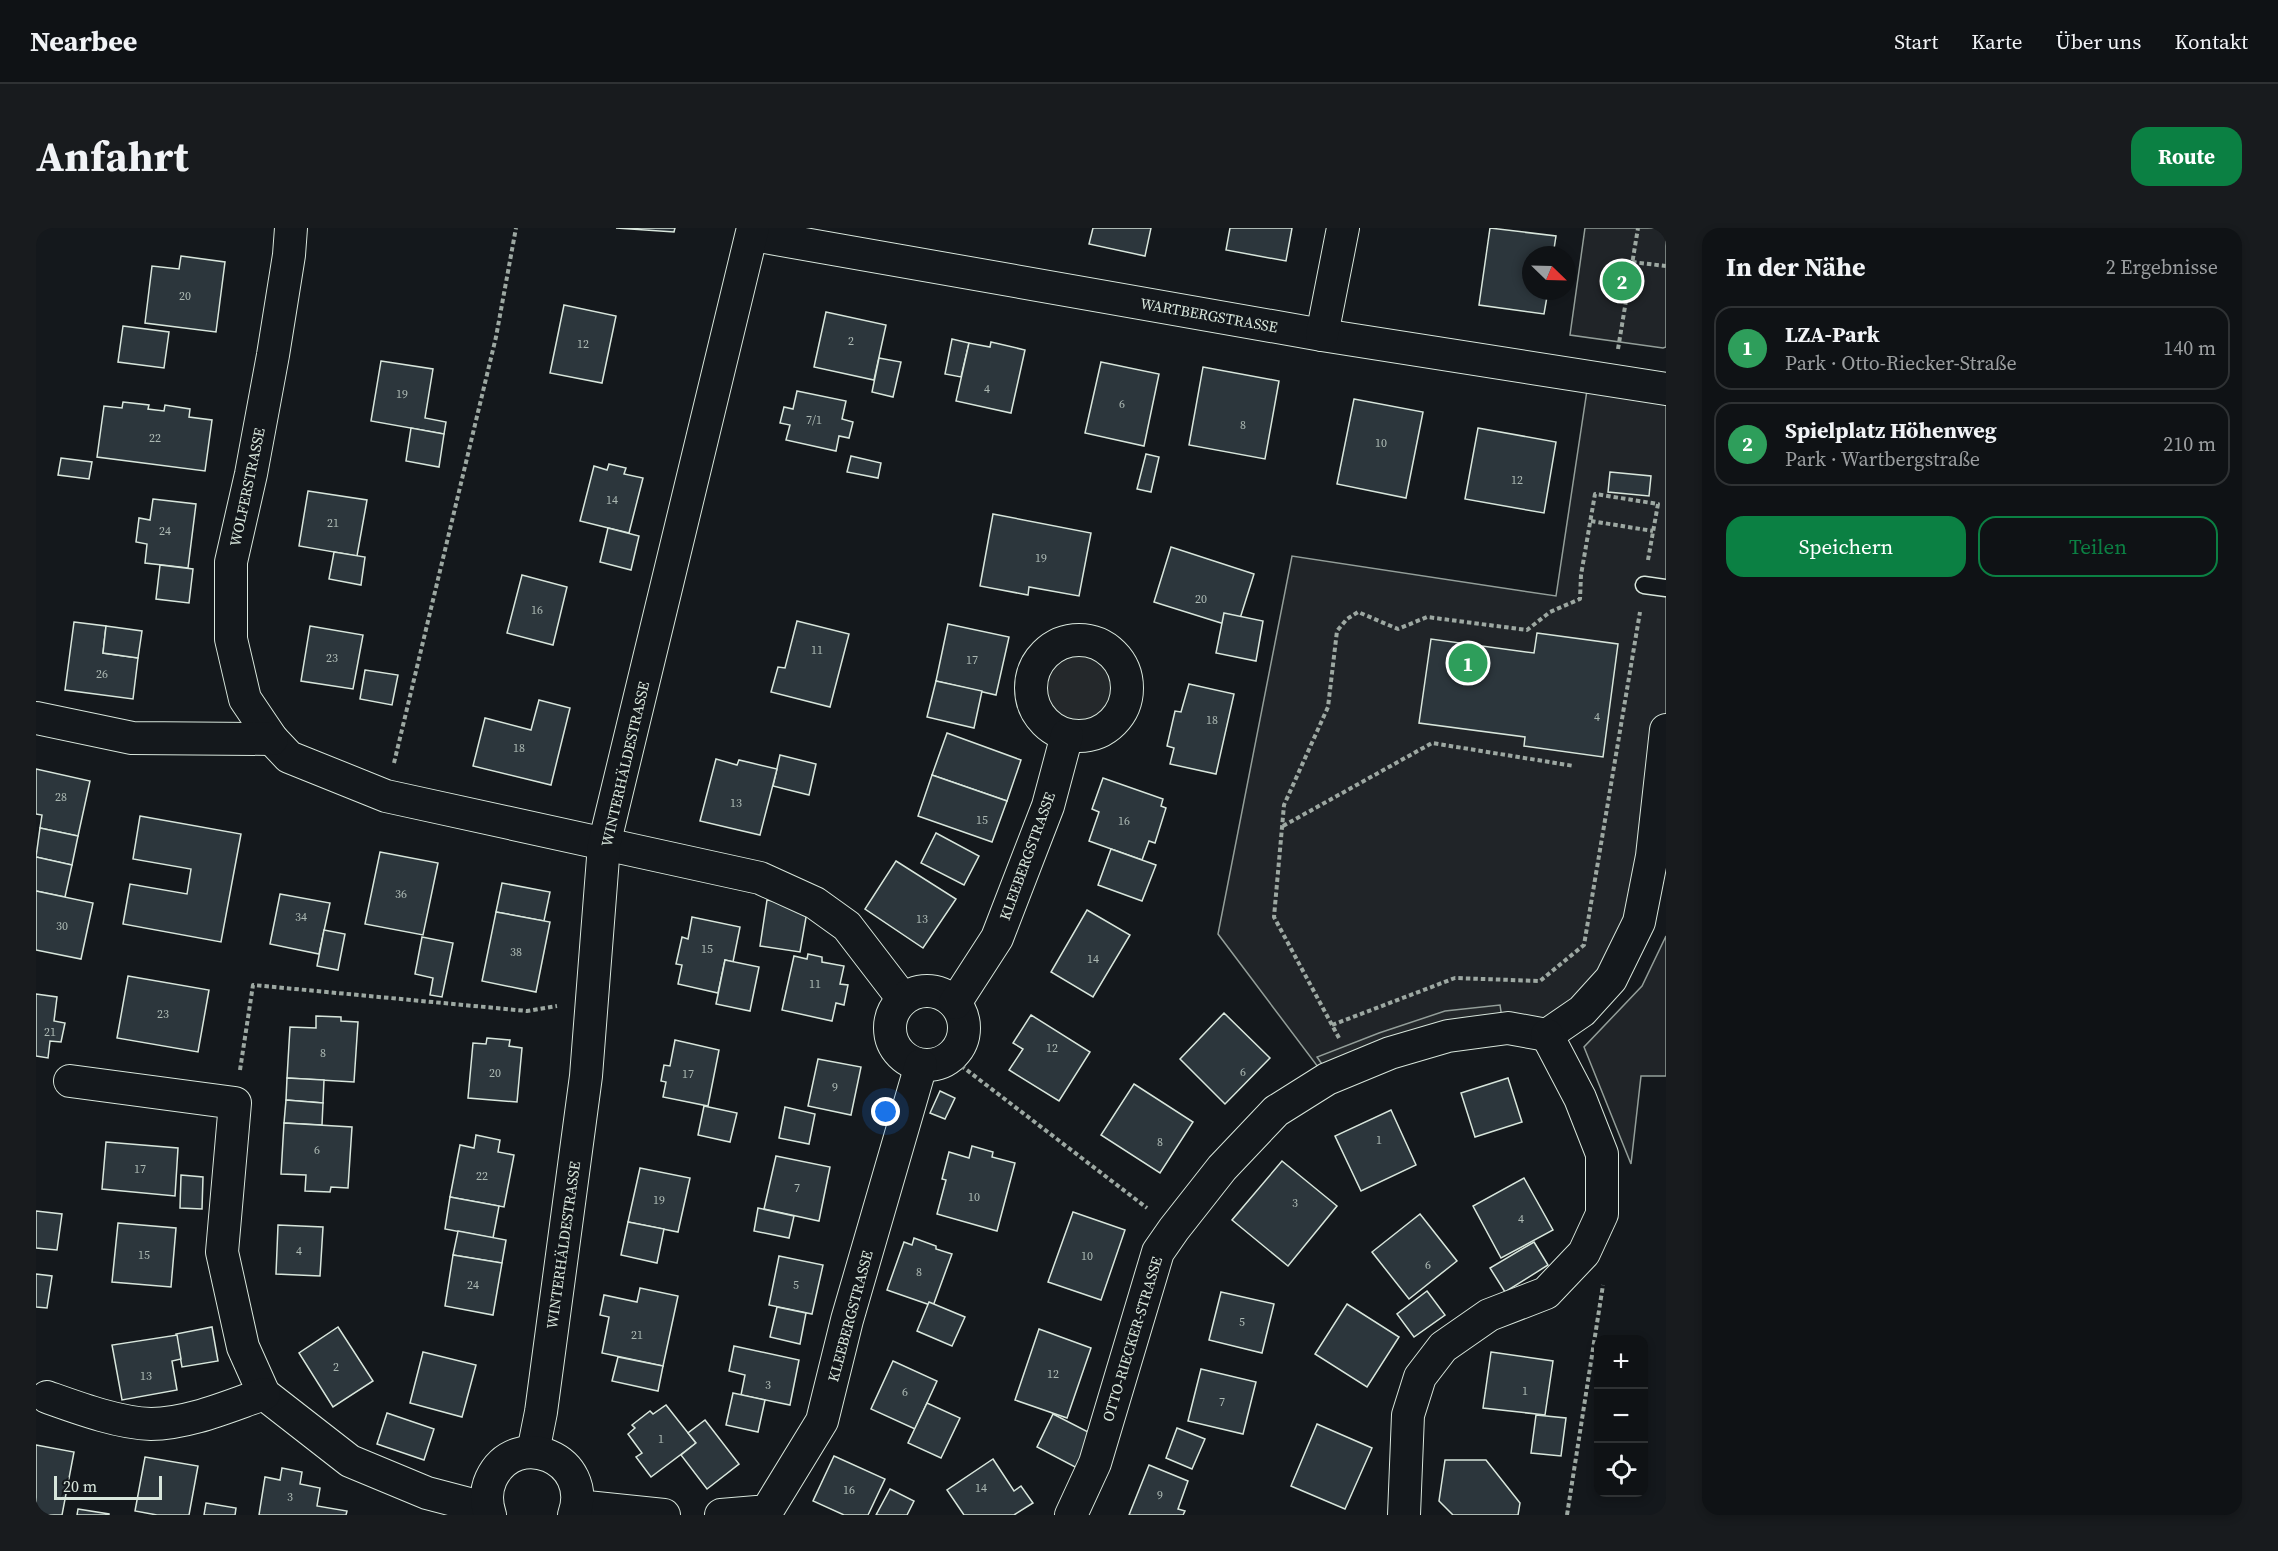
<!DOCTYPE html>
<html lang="de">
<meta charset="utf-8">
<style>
:root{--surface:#0f1215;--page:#181b1e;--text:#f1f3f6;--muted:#9b9ea0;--line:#2f3234;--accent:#0b8043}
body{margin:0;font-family:"Source Serif 4",serif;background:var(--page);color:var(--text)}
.controls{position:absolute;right:18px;bottom:18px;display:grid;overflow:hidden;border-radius:12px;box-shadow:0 3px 9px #0003}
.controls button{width:54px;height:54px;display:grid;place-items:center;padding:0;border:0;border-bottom:2px solid var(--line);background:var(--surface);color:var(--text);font:30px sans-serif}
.compass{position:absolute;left:1486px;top:18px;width:54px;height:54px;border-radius:50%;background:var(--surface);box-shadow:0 3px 9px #0003;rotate:113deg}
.scale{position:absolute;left:18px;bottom:15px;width:108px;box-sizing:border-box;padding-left:6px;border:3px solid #d8e6dc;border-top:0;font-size:16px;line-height:21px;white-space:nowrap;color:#d8e6dc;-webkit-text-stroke:4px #14181c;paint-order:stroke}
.you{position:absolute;left:850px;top:884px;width:21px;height:21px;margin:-15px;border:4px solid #fff;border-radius:50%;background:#1a73e8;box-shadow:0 0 0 9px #1a73e833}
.badge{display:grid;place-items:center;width:39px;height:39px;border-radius:50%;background:var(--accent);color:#fff;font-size:20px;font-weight:700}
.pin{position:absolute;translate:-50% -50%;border:3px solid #fff;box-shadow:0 2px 6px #0006}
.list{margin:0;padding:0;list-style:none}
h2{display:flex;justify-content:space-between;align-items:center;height:78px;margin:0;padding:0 24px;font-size:26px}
h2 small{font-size:20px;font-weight:400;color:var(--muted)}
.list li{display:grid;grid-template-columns:39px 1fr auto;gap:18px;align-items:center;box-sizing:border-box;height:84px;margin:0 12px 12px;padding:0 12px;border:2px solid var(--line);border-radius:18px}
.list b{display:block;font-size:22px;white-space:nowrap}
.list p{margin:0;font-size:20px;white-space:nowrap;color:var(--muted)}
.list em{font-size:20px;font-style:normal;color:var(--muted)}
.actions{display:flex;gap:12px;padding:18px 24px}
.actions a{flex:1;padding:14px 0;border:2px solid var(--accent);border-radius:18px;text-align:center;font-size:21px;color:var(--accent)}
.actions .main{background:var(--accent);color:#fff}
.icon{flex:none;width:33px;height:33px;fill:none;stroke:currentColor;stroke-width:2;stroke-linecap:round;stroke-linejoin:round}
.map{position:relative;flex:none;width:1630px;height:1287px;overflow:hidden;border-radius:18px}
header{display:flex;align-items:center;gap:36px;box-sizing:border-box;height:84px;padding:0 30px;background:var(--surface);border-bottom:2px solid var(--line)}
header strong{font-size:28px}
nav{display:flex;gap:33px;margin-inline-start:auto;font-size:21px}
.intro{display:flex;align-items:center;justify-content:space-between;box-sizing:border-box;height:144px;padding:0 36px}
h1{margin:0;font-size:42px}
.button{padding:15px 27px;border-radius:18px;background:var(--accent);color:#fff;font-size:21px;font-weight:700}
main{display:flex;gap:36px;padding:0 36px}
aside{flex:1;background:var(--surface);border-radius:18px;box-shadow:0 3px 9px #0003}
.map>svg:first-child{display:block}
</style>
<header>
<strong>Nearbee</strong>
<nav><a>Start</a><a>Karte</a><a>Über uns</a><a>Kontakt</a></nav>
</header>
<div class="intro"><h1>Anfahrt</h1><a class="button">Route</a></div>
<main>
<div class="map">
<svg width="1630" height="1287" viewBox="0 0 1630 1287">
<rect width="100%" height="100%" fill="#14181c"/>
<g fill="#202428" stroke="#939e99" stroke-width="1.5">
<polygon points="1549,0 1630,0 1630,119 1627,120 1534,107"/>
<polygon points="1553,149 1630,161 1630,502 1598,705 1559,768 1484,801 1291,851 1182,706 1256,328 1520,368"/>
<polygon points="1630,708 1630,848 1605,848 1595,936 1548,819 1606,758"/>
</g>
<g fill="#24282b" stroke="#939e99" stroke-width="1.5">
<circle cx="1043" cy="460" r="48"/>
<polygon points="1464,777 1468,803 1297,852 1281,829 1343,805 1409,783"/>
</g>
<g fill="#2c363c" stroke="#d8e6dc" stroke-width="1.5">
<polygon points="580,0 639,0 638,4"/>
<polygon points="1057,0 1115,0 1109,28 1053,16"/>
<polygon points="1194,0 1256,0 1250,33 1190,22"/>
<polygon points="1454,0 1520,8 1517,27 1495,27 1495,63 1512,63 1508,86 1443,77"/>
<polygon points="145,28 189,34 180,104 109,95 116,38 143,41"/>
<polygon points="528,77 580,88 566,155 514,145"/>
<polygon points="790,84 850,97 838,152 778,139"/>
<polygon points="87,98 133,104 128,140 82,134"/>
<polygon points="916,111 933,115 925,149 909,146"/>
<polygon points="955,114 989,122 975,185 920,173 933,115 954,119"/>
<polygon points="843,130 865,134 857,169 836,164"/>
<polygon points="345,133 397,141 389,190 410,194 408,206 335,193"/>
<polygon points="1065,134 1123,146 1108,218 1049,205"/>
<polygon points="1167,139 1243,153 1229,231 1153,217"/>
<polygon points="761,163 810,173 806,191 817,194 813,210 803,208 800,223 750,212 754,197 744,195 748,179 757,181"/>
<polygon points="1318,171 1387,184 1370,270 1301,256"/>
<polygon points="87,174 113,177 112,181 128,183 129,177 154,181 153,189 176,192 169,243 61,229 68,178 86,180"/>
<polygon points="375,200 408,206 403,239 370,233"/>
<polygon points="1442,200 1520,214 1508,285 1429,271"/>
<polygon points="1110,226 1123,229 1115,264 1101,261"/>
<polygon points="815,228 845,235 842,250 811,244"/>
<polygon points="25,230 56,234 53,251 22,247"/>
<polygon points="573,236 590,240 588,246 607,250 593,305 544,293 558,238 571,242"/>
<polygon points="1574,244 1615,248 1613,268 1572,264"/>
<polygon points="272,263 331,272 321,328 263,318"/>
<polygon points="117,271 160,276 152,340 109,335 111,316 100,314 103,290 114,292"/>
<polygon points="957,286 1055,305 1043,368 993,359 992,367 944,358"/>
<polygon points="572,300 603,308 595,342 564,334"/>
<polygon points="1135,319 1218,346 1201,400 1118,374"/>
<polygon points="298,324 329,329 325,357 293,351"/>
<polygon points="124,337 157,341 153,375 120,371"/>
<polygon points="486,347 531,359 517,417 471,405"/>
<polygon points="1188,385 1227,393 1220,433 1180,425"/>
<polygon points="761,393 813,406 794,479 735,464 742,439 749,440"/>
<polygon points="38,394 70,398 67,425 102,430 97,471 29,462"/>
<polygon points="912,396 973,409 960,467 900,453"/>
<polygon points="70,398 106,403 102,430 67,425"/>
<polygon points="274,398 327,407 317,461 265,453"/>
<polygon points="1501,405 1582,416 1567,529 1488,518 1489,509 1383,495 1395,411 1498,425"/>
<polygon points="329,442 362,447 356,477 324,471"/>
<polygon points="900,453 946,463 938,500 891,489"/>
<polygon points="1153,456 1198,466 1180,546 1134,536 1138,520 1131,518 1139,483 1145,484"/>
<polygon points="503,472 534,480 515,557 437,538 449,490 495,502"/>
<polygon points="911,505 985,532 971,573 896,547"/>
<polygon points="744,527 780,536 773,567 737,558"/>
<polygon points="680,531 701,537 703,532 741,541 724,607 664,593"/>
<polygon points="0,541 54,553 42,608 4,600 6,587 0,586"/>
<polygon points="896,547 971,573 956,614 882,588"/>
<polygon points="1067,550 1127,571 1125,578 1130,580 1119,615 1113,613 1106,632 1053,613 1063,584 1056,581"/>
<polygon points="104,588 205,606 185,714 87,696 94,656 151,666 155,641 97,631"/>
<polygon points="4,600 42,608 36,637 0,629"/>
<polygon points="900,605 943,628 928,657 885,635"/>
<polygon points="1075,621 1120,637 1106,673 1062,657"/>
<polygon points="344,624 402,635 387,707 329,696"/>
<polygon points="0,629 36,637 29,669 0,663"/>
<polygon points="860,633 920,671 887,720 829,681"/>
<polygon points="466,655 514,664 508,693 460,684"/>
<polygon points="0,663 57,675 45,731 0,722"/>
<polygon points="244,666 294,675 283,726 234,716"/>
<polygon points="731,672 772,678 764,724 724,718"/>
<polygon points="1051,682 1094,707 1057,769 1015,744"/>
<polygon points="460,684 514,694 500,764 446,753"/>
<polygon points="656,689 704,699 697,734 689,732 682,765 642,756 646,737 640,736 646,709 652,711"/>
<polygon points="288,702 309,706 302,742 281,738"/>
<polygon points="386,709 417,715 406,769 394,767 397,750 379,746"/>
<polygon points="772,726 786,729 786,734 808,738 804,756 812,757 808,777 800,775 796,793 746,782 758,728 771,731"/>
<polygon points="689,732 723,739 714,783 680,776"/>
<polygon points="92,748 173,762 162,824 81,810"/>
<polygon points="0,766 21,769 18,793 29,795 25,814 14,813 12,830 0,828"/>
<polygon points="1188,785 1234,830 1189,876 1144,831"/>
<polygon points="995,787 1054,824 1023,873 973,842 987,821 977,815"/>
<polygon points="280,788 305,789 305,793 322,794 318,854 251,850 254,799 280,800"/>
<polygon points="451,810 474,812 473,818 486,820 481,874 432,870 437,815 450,816"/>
<polygon points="639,812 683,822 672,878 627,869 630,854 625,853 628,837 634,838"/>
<polygon points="782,831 825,839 815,887 772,878"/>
<polygon points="251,850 288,852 287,875 250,872"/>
<polygon points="1472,850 1486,894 1439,909 1425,865"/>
<polygon points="1098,856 1157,894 1124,945 1065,907"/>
<polygon points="904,863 919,870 909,891 894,885"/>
<polygon points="250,872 287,875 286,897 248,895"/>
<polygon points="668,878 701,885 694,914 662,907"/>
<polygon points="749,879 779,886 773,916 743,910"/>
<polygon points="1355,882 1380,937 1325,963 1299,908"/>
<polygon points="248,895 316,899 312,960 295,959 294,964 269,963 270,947 245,946"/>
<polygon points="440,907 464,912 462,924 478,927 468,979 414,969 424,917 438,920"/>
<polygon points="70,914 142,920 139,968 66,961"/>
<polygon points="936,918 957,924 956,929 979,935 961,1003 901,986 910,952 906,951 913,924 933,930"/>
<polygon points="740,928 794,939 783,993 728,981"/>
<polygon points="1246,933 1301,978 1252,1038 1196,992"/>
<polygon points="604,940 654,950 642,1004 592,994"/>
<polygon points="145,947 167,949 166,981 144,980"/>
<polygon points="1488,950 1517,1002 1465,1030 1437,978"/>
<polygon points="414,969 463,978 457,1010 409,1001"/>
<polygon points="722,980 758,988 753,1010 718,1003"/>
<polygon points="0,983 26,986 21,1022 0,1020"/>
<polygon points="1037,984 1089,1002 1065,1072 1012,1054"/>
<polygon points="1384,986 1421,1033 1373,1071 1336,1024"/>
<polygon points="592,994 628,1001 621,1035 585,1027"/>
<polygon points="82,995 140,1000 135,1059 76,1054"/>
<polygon points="242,997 287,999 284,1048 240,1046"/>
<polygon points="422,1003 470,1012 466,1035 417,1027"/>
<polygon points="878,1010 900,1018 900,1021 916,1026 897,1078 851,1062 868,1014 876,1017"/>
<polygon points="1498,1014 1512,1037 1469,1064 1454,1040"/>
<polygon points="417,1027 466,1035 457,1087 409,1078"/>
<polygon points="743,1028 787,1037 776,1086 733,1077"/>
<polygon points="0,1046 16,1048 11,1080 0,1079"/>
<polygon points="604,1060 642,1068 627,1138 566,1125 573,1089 564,1087 568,1067 601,1074"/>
<polygon points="1391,1063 1409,1087 1378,1109 1361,1086"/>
<polygon points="1185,1064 1238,1076 1226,1125 1173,1112"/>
<polygon points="893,1074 929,1089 916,1118 881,1103"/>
<polygon points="1311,1076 1363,1109 1331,1159 1279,1126"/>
<polygon points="741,1079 770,1085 764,1116 734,1109"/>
<polygon points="176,1099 182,1133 146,1139 140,1106"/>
<polygon points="302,1099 337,1153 297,1179 263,1125"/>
<polygon points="1003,1101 1055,1120 1031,1190 979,1172"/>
<polygon points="141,1107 145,1131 136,1133 141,1162 86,1172 76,1117"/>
<polygon points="698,1118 763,1132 754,1177 705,1167 709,1147 693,1143"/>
<polygon points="387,1124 440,1137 426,1189 374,1175"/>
<polygon points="1455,1124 1517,1133 1509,1187 1447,1180"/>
<polygon points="582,1129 627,1138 622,1163 576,1153"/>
<polygon points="857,1133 901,1153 879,1201 835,1181"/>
<polygon points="1165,1141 1220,1154 1207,1206 1152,1193"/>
<polygon points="697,1165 729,1172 722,1204 690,1197"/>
<polygon points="891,1175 924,1190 905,1230 872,1215"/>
<polygon points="630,1177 660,1215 615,1249 600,1229 606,1225 592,1206 599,1200 596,1197 614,1183 617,1186"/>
<polygon points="351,1185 398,1201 388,1232 341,1216"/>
<polygon points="1017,1186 1058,1207 1041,1240 1001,1219"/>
<polygon points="1500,1187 1530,1190 1525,1228 1495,1225"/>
<polygon points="669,1192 703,1236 671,1261 645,1227 660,1215 652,1205"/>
<polygon points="1281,1196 1336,1220 1309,1281 1255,1258"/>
<polygon points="1141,1200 1169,1211 1156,1241 1130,1230"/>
<polygon points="0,1217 38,1224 26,1287 0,1287"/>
<polygon points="798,1228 849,1251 832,1287 808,1287 777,1273"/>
<polygon points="109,1229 162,1238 153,1287 121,1287 99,1283"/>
<polygon points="957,1231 978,1263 985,1258 997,1275 978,1287 928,1287 911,1262"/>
<polygon points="1409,1232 1450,1232 1484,1275 1482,1287 1417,1287 1403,1273"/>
<polygon points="1113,1237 1152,1253 1142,1281 1149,1283 1147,1287 1093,1287"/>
<polygon points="246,1240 266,1244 264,1256 284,1260 281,1278 311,1283 310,1287 223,1287 229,1249 244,1252"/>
<polygon points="854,1261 878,1273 871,1287 840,1287"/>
<polygon points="170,1275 200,1280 199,1287 168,1287"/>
<polygon points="42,1281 73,1286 73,1287 41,1287"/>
</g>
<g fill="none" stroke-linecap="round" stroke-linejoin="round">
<g stroke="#d8e6dc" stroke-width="19">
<polyline id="lane" points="1608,357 1630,360"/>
</g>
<g stroke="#d8e6dc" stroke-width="34">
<g id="street">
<polyline points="255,0 253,27 237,127 215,246 195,334 195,411 209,471 236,511 253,529 350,568 724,650 779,675 811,698 867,771"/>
<polyline points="717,7 1286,107 1630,161"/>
<polyline points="1286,107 1307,0"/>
<circle cx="1043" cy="460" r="48"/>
<polyline points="0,490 96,510 236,511"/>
<circle cx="891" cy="800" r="37"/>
<polyline points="919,775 961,710 1012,578 1031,507"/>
<polyline points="34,853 199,875 186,1024 207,1119 228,1166 314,1233 391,1265 452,1281"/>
<path d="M11,1169C42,1180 82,1195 115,1196C152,1196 193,1178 228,1166"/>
<polyline points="497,1224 505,1184 550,848 568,617 717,0"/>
<polyline points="541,1278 628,1287"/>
<path d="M454,1287C450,1275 450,1262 455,1251C480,1198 558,1231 538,1287"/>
<polyline points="685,1287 731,1283 786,1193 811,1092 885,837"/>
<polyline points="1035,1287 1059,1235 1122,1024 1138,1001 1186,940 1240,883 1291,851 1354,825 1412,808 1472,800 1511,807 1546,783 1575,751 1603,694 1616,628 1630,502"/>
<polyline points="1368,1287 1372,1187 1384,1149 1407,1119 1453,1087 1510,1065 1548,1025 1566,986 1566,926 1544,870 1511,807"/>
</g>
</g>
<g stroke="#9da8a2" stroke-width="4" stroke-dasharray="4.5 3" stroke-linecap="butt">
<polyline points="1596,34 1630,38"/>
<polyline points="1582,121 1602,0"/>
<polyline points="1555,293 1617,303"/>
<polyline points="358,535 460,109 480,0"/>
<polyline points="1247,598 1396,515 1538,538"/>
<polyline points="1296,797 1419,750 1504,753 1548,717 1604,384"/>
<polyline points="1303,810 1238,689 1248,577 1292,479 1301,403 1311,391 1322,384 1362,401 1391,389 1491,402 1514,384 1544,371 1545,347 1559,266 1622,276 1612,332"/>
<polyline points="919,833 1111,980"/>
<polyline points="204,842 217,757 491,783 521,778"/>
<polyline points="1531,1287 1567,1057"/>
</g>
<use href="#lane" stroke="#14181c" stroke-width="16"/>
<use href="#street" stroke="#14181c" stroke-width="32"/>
</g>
<g text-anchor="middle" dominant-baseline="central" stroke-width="4.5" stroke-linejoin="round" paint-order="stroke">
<g font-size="12" fill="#adbab4">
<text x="149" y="68">20</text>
<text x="815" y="113">2</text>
<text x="547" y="116">12</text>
<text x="951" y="161">4</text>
<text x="366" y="166">19</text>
<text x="1086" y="176">6</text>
<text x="778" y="192">7/1</text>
<text x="1207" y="197">8</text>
<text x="119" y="210">22</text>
<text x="1345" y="215">10</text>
<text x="1481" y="252">12</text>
<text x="576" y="272">14</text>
<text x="297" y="295">21</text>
<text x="129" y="303">24</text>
<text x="1005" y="330">19</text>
<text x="1165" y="371">20</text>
<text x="501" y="382">16</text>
<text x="781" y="422">11</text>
<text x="296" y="430">23</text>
<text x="936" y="432">17</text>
<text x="66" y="446">26</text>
<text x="1561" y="489">4</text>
<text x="1176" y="492">18</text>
<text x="483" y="520">18</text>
<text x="25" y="569">28</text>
<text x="700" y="575">13</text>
<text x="946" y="592">15</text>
<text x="1088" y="593">16</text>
<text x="365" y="666">36</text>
<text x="265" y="689">34</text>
<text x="886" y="691">13</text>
<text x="26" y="698">30</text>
<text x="671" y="721">15</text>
<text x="480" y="724">38</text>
<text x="1057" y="731">14</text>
<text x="779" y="756">11</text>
<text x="127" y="786">23</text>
<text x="14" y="804">21</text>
<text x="1016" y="820">12</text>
<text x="287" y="825">8</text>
<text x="1207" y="844">6</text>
<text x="459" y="845">20</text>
<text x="652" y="846">17</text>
<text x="799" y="859">9</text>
<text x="1343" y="912">1</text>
<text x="1124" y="914">8</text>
<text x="281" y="922">6</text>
<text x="104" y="941">17</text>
<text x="446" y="948">22</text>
<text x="761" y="960">7</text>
<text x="938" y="969">10</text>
<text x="623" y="972">19</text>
<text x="1259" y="975">3</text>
<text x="1485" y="991">4</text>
<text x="263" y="1023">4</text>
<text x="108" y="1027">15</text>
<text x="1051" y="1028">10</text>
<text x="1392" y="1037">6</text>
<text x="883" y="1044">8</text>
<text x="437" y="1057">24</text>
<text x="760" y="1057">5</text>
<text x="1206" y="1094">5</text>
<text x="601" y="1107">21</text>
<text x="300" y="1139">2</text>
<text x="1017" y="1146">12</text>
<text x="110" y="1148">13</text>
<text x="732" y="1157">3</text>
<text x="1489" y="1163">1</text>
<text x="869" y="1164">6</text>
<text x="1186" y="1174">7</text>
<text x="625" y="1211">1</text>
<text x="945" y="1260">14</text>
<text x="813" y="1262">16</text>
<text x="1124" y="1267">9</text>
<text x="254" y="1269">3</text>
</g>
<g font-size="15" fill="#d8e6dc" stroke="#14181c">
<text transform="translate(1173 87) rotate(10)">WARTBERGSTRASSE</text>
<text transform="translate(211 259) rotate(-78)">WOLFERSTRASSE</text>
<text transform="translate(589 536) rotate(-77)">WINTERHÄLDESTRASSE</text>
<text transform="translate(991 628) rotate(-70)">KLEEBERGSTRASSE</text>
<text transform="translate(527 1017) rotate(-82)">WINTERHÄLDESTRASSE</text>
<text transform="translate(814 1088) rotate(-75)">KLEEBERGSTRASSE</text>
<text transform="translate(1096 1111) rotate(-73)">OTTO-RIECKER-STRASSE</text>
</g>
</g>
</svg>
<div class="controls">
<button>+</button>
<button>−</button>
<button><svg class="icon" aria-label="locate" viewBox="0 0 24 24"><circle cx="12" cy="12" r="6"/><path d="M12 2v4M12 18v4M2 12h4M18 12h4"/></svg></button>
</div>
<svg class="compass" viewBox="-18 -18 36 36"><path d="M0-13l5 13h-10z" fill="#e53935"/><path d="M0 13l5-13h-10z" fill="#9b9ea0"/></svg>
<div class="scale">20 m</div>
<div class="you"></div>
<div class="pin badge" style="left:1432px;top:435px;background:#2e9e5b">1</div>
<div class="pin badge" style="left:1586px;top:53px;background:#2e9e5b">2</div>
</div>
<aside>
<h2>In der Nähe<small>2 Ergebnisse</small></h2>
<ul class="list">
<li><span class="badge" style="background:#2e9e5b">1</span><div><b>LZA-Park</b><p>Park · Otto-Riecker-Straße</p></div><em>140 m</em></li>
<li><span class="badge" style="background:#2e9e5b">2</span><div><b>Spielplatz Höhenweg</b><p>Park · Wartbergstraße</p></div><em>210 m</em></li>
</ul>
<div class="actions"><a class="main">Speichern</a><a>Teilen</a></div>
</aside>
</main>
